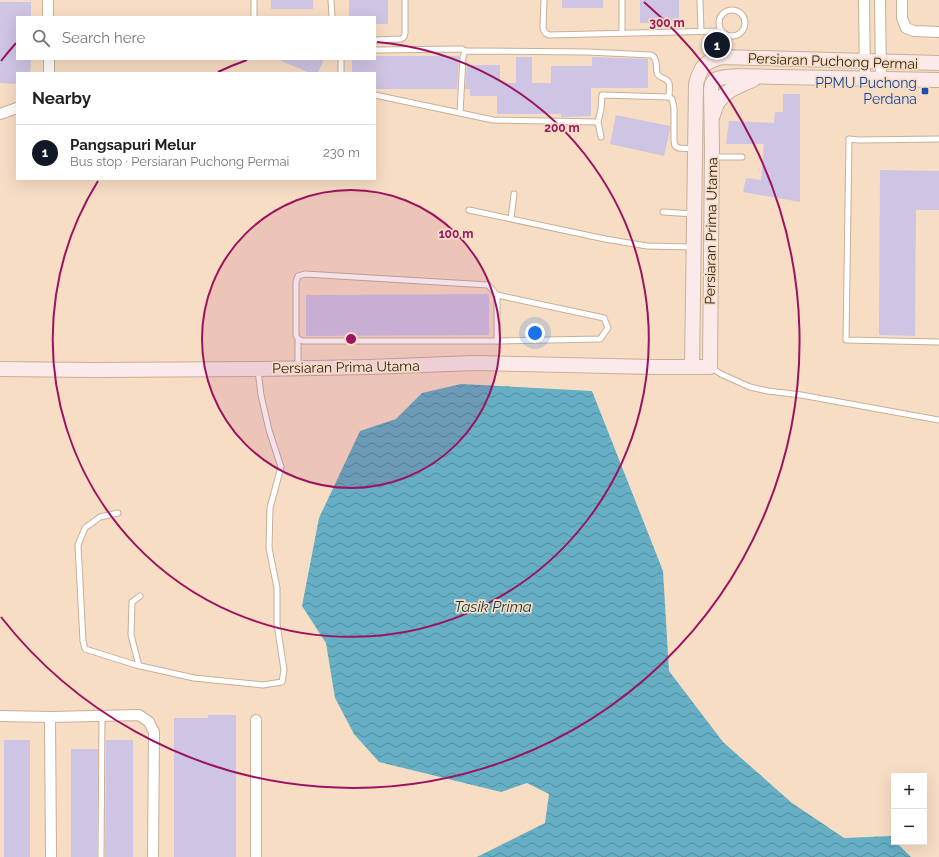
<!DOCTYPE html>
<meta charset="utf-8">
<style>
:root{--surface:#fff;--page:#f2f2f2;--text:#222;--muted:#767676;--line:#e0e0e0;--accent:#111827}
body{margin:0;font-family:Raleway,sans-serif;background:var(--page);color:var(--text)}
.controls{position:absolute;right:12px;bottom:12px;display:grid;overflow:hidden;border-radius:0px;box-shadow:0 4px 16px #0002}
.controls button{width:36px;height:36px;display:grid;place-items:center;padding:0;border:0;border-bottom:1px solid var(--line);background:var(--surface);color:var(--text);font:20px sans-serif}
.you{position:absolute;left:535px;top:333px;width:14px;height:14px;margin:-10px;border:3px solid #fff;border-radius:50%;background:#1a73e8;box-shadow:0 0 0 6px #1a73e833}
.badge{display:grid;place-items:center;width:26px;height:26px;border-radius:50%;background:var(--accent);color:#fff;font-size:13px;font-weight:700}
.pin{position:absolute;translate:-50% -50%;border:2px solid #fff;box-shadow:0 1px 4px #0006}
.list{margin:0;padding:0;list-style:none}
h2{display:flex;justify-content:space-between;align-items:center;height:52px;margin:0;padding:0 16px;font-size:17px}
h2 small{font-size:13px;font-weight:400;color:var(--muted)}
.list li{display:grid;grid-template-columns:26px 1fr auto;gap:12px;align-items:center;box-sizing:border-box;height:56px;padding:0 16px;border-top:1px solid var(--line)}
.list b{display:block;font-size:15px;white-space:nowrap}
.list p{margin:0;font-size:13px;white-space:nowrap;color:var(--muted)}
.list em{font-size:13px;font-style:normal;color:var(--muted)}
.icon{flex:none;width:22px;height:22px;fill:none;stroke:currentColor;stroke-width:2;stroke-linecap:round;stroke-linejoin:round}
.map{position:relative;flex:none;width:939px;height:857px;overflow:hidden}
.search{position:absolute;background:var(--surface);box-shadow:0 4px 16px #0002;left:16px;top:16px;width:360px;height:44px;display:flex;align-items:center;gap:10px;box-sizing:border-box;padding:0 14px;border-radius:0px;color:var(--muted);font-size:15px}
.panel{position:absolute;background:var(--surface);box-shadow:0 4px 16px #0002;left:16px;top:72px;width:360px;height:108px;border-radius:0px}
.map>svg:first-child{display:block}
</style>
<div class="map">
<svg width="939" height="857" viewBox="0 0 939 857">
<defs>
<pattern id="water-waves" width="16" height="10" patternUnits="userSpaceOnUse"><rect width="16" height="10" fill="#66afc4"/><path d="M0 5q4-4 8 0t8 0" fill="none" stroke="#548e9e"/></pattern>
</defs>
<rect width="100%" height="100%" fill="#f7ddc4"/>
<polygon fill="url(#water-waves)" points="461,384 592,391 663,571 669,671 723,742 792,803 844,838 891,836 894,840 894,842 896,842 911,857 477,857 545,823 549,794 527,783 501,792 379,762 354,734 335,698 326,643 302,606 319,518 360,431 396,419 422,393"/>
<g fill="#cec4e3">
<rect x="271" y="0" width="42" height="9"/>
<polygon points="349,0 388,0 388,24 375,24 375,17 349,17"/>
<rect x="562" y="0" width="41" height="8"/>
<rect x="640" y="0" width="39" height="23"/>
<polygon points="0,2 31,2 31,17 17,17 17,59 31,59 30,73 17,73 17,84 0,83"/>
<polygon points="375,56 459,56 457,89 375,89 375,73 352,72 352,59 375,59"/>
<polygon points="516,57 532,57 532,83 551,83 551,66 592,66 592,57 648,59 648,88 591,88 591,116 561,117 561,114 497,114 497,96 470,96 470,89 465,89 467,65 500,65 500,83 516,83"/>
<polygon points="277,59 324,59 318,73 310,73"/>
<polygon points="783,94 800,94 800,202 743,192 746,178 761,180 764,144 726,144 729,121 774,123 775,112 783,112"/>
<polygon points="616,115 670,126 670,130 664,156 610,144"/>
<polygon points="880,170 939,171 939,210 916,210 915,336 879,335"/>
<polygon points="489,294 489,335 306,336 306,295"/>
<polygon points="208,715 236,715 236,857 174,857 174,718 208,718"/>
<rect x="4" y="740" width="26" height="117"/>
<polygon points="106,740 133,740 133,857 105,857"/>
<polygon points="71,749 98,749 97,857 71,857"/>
</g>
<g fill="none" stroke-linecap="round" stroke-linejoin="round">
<g stroke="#c8af97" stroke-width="7">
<g id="service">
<polyline points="254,0 254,17"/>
<polyline points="331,0 332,17"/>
<polyline points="544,0 543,28 545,33 549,35 721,31"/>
<polyline points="622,0 622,33"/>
<polyline points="700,0 701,32"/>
<circle cx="732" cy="23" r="13"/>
<polyline points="375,40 401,39 404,37 405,33 405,0"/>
<polyline points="375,50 462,49 465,51"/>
<polyline points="341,59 341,73"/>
<polyline points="375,95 493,120 598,122"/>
<path d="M460,113L463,57L465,51L588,52L651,55L654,57C655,59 656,61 656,63C657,66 656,70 657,73C659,79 667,77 669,83C670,87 669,93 669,97"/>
<polyline points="601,137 598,122 601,109 602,95 669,97 672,99 674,108 674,141 675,146 679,148 694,149"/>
<polyline points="939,139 859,140 849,139 846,340 939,342"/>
<polyline points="713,157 742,157"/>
<polyline points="469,210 605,239 647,246 693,247"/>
<polyline points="663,212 694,214"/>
<polyline points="511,218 514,194"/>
<polyline points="497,341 497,295"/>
<polyline points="298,367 298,339 296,335 296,282 298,276 305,274 488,285 497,295 604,318 608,328 600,339 497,341 303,341 298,339"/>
<polyline points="710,367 721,374 750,387 768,391 801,395 939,420"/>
<polyline points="118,513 100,517 85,528 78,545 83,641 85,649 136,665 194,678 263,685 282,682 284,670 277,624 277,588 269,548 270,508 281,467 269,430 261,395 258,370"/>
<polyline points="139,666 131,635 132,602 140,596"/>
<polyline points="101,857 102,716"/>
</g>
</g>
<g stroke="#c8af97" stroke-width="12">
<g id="minor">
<polyline points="48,0 48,17"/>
<polyline points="864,0 865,79"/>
<polyline points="880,0 881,79"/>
<polyline points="902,0 902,18 906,28 914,31 939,32"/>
<polyline points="49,59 49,73"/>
<polyline points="0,114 17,108"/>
<polyline points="0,716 50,717 139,715 149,722 154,732 153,857"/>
<polyline points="50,717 51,857"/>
<polyline points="256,857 256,720"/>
</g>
</g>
<g stroke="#c8af97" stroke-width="16">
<g id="secondary">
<path d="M715,80C724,74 766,77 779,77C832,78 886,79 939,80"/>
<path d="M713,115C715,110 716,104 719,101C728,88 741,86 754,79"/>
<path d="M692,366L696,84C701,66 704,62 722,57L939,63"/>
<polyline points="0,369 93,370 258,369 370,367 474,363 654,367 710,367 712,149 711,89 712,84 715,80"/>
</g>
</g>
<use href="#service" stroke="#fff" stroke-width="5"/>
<use href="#minor" stroke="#fff" stroke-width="10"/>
<use href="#secondary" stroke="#fbeae9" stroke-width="14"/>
</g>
<circle cx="351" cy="339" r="149" fill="#9c1362" fill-opacity=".12"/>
<g fill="none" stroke="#9c1362" stroke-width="2">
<circle cx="351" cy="339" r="149"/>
<path d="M218 72A298 298 0 0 1 247 60M377 42A298 298 0 1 1 98 181"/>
<path d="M1 61A447 447 0 0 1 16 43M644 2A447 447 0 1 1 1 617"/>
</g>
<rect fill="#1a4fb4" stroke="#f7ddc4" stroke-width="1.5" x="921" y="87" width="8" height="8" rx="2"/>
<g text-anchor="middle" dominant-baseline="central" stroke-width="3.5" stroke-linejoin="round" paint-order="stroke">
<g font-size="14" fill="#251c13" stroke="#f7ddc4">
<text transform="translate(833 61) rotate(2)">Persiaran Puchong Permai</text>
<text transform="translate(711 231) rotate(-89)">Persiaran Prima Utama</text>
<text transform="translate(346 367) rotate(-1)">Persiaran Prima Utama</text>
</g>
<g font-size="14" fill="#164399" stroke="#f7ddc4" text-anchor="end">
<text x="917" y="83">PPMU Puchong<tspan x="917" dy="16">Perdana</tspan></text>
</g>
<g font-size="15" font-style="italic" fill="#143841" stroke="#f7ddc4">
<text x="493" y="607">Tasik Prima</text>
</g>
</g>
<circle cx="351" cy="339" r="6" fill="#9c1362" stroke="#f7ddc4" stroke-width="2"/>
<g font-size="12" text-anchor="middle" font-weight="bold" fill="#9c1362" stroke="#f7ddc4" stroke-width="3.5" stroke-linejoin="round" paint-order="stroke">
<text x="667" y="27">300 m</text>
<text x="562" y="132">200 m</text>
<text x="456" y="238">100 m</text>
</g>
</svg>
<div class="controls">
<button>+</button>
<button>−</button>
</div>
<div class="you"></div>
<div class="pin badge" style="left:717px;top:45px">1</div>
<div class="search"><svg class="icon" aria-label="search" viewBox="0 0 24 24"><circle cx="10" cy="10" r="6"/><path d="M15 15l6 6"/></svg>Search here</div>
<section class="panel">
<h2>Nearby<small></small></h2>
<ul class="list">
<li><span class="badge">1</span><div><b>Pangsapuri Melur</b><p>Bus stop · Persiaran Puchong Permai</p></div><em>230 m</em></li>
</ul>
</section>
</div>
